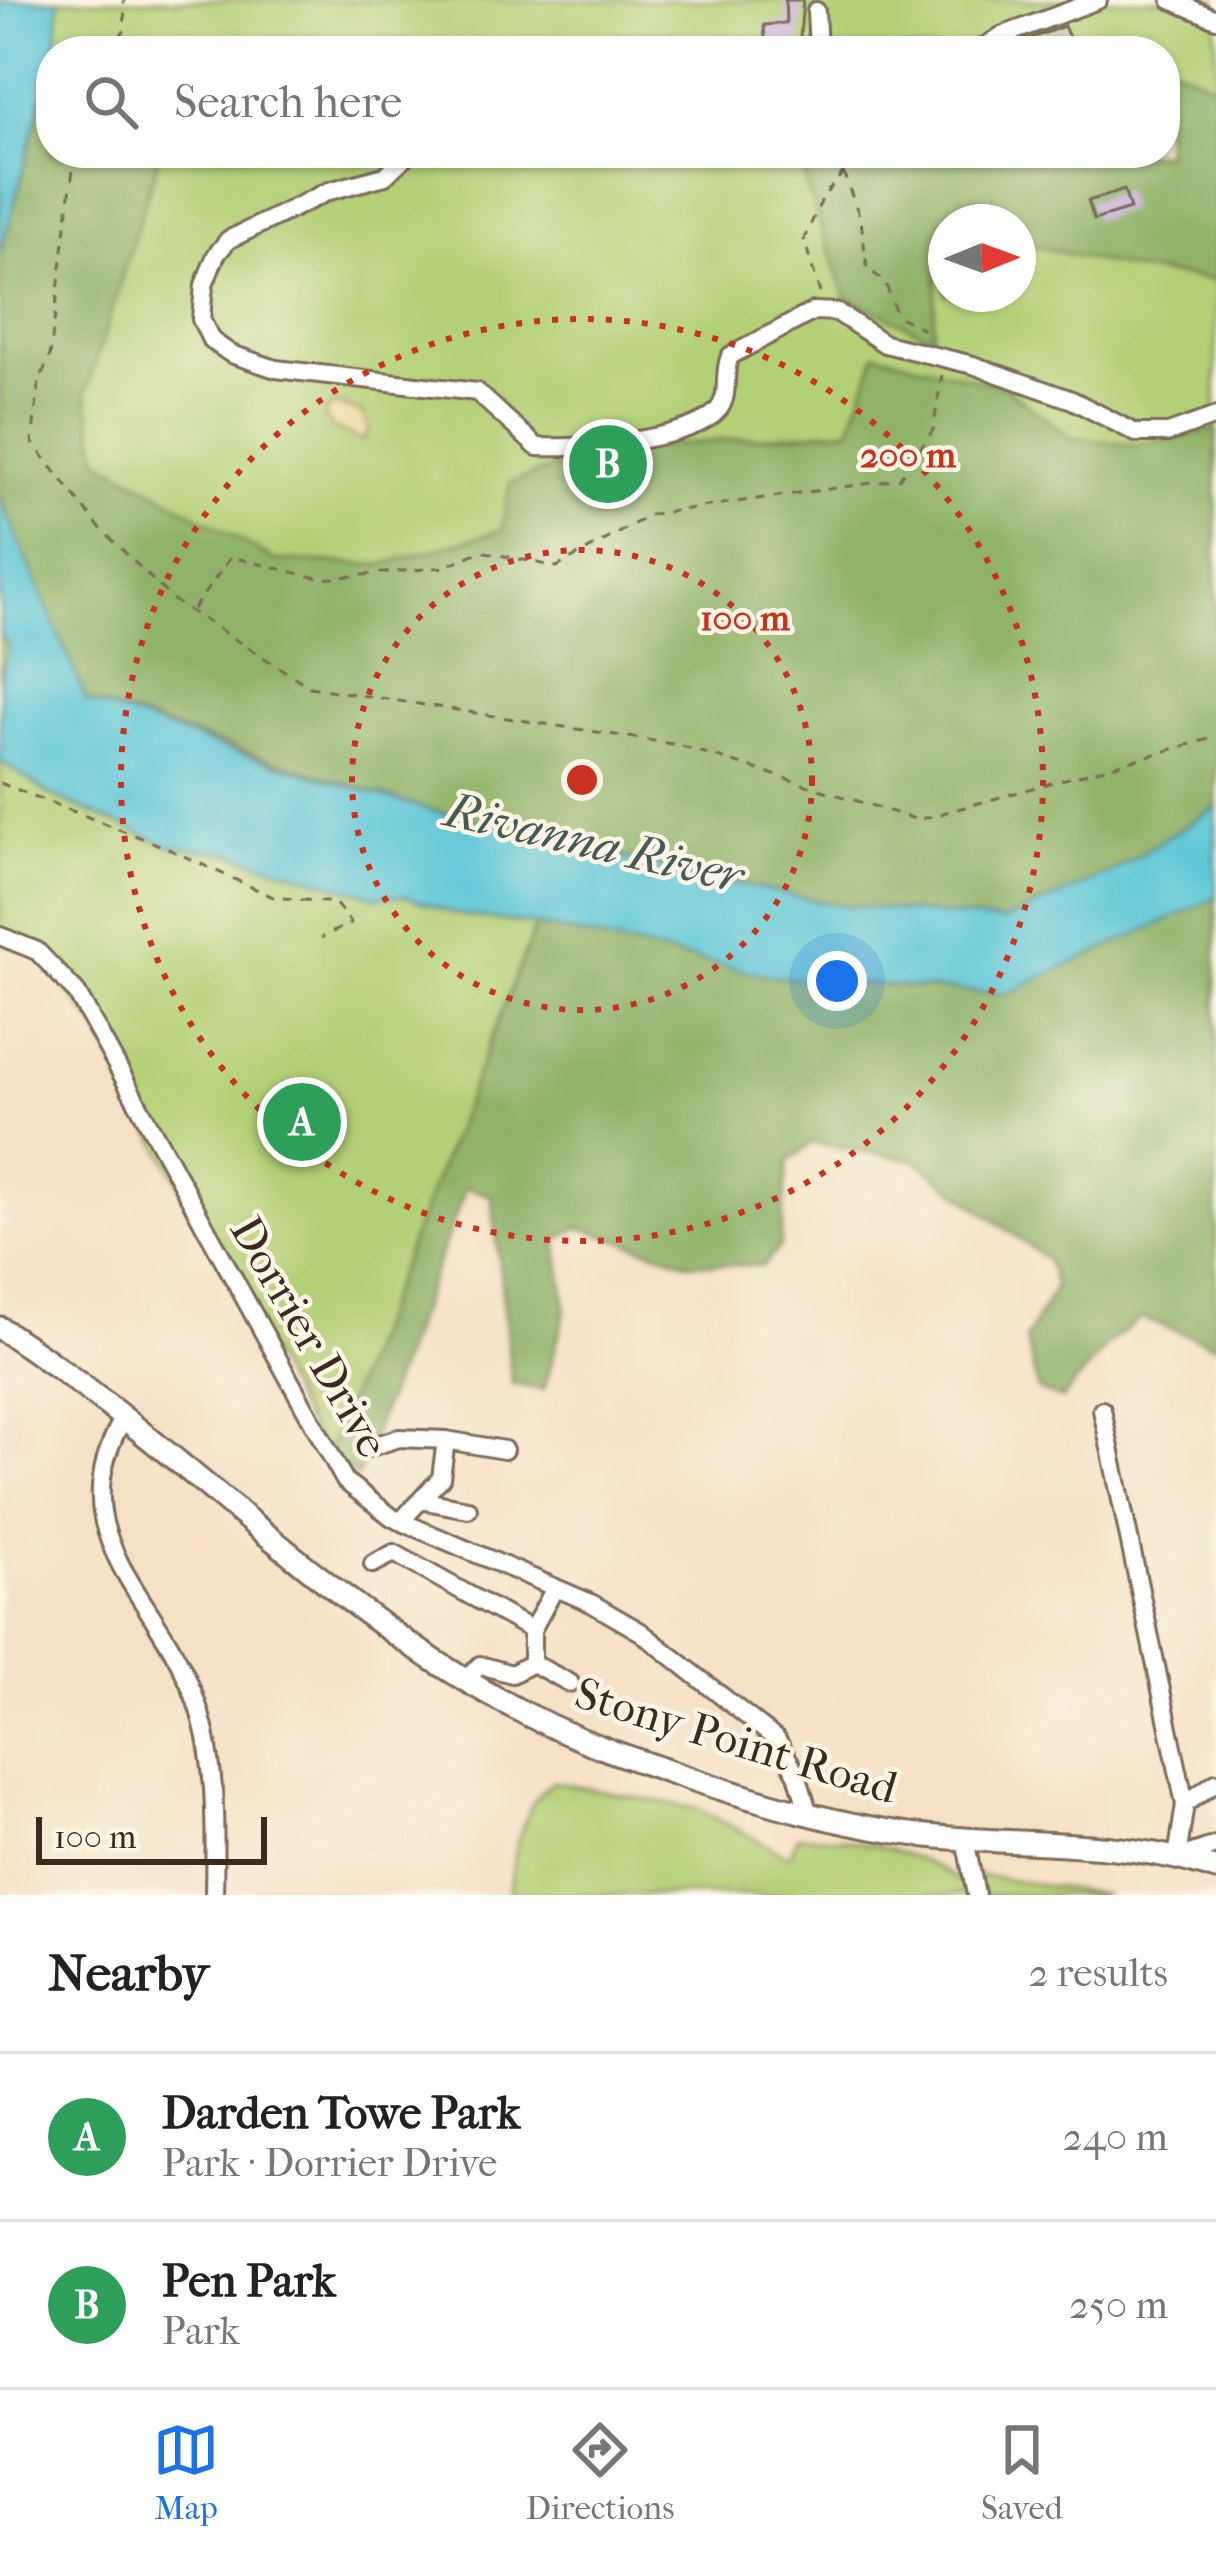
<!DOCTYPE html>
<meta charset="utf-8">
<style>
:root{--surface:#fff;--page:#f2f2f2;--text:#222;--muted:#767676;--line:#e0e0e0;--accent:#1a73e8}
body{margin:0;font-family:"IM FELL French Canon",serif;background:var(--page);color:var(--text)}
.compass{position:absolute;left:928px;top:204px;width:108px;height:108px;border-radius:50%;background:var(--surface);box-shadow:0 3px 9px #0004;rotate:89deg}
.scale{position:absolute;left:36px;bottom:30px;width:231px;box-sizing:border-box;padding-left:12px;border:6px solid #3b2a1e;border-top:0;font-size:33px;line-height:42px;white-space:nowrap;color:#3b2a1e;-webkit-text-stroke:9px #fcf5e5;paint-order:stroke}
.you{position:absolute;left:837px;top:981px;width:42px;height:42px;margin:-30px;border:9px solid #fff;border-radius:50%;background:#1a73e8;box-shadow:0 0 0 18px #1a73e833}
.badge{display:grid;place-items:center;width:78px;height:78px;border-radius:50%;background:var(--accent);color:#fff;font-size:39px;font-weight:700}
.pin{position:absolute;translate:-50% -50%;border:6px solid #fff;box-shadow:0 3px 12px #0006}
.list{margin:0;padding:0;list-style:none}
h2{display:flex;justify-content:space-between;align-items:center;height:156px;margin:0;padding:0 48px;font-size:51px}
h2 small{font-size:39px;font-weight:400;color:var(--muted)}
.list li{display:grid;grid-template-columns:78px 1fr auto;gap:36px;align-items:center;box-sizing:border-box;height:168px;padding:0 48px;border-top:3px solid var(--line)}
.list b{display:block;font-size:45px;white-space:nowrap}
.list p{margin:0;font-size:39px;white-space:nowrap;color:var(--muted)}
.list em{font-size:39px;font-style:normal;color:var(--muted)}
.icon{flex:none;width:66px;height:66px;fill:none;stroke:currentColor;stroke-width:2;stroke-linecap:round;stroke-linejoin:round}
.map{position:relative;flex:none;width:1216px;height:1895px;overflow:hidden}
.search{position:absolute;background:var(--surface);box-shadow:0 3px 9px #0004;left:36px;right:36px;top:36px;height:132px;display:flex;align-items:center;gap:30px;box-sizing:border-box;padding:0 42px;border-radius:48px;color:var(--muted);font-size:45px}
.sheet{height:492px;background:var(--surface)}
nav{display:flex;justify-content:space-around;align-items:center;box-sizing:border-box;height:168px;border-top:3px solid var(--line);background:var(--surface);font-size:33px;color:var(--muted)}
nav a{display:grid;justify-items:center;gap:6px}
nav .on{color:var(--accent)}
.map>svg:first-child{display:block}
</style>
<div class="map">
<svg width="1216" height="1895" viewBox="0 0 1216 1895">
<rect width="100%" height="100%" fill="#fcf5e5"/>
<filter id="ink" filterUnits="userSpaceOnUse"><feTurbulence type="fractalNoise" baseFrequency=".00833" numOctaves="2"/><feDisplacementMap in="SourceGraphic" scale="24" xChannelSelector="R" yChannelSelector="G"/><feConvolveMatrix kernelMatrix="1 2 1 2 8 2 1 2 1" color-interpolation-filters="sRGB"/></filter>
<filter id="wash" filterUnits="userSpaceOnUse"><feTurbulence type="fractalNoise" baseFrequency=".004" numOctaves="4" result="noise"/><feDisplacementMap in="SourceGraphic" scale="48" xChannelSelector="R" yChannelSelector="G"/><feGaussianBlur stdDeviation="2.7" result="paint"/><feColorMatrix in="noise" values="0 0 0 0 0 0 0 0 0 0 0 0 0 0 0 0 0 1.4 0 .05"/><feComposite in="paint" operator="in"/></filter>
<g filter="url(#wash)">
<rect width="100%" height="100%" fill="#f5e1c5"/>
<g fill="#b4d077" stroke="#787d4a" stroke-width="3" fill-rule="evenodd">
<path d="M29,0H1216V813L7,650L0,678V100ZM51,51H1165V153H51ZM946,222H1018V294H946Z"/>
<polygon points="0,761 54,797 170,846 229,853 377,897 406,895 456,914 536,925 325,1459 96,1026 42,957 0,942"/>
<path d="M552,1782L698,1809L788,1856L798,1836C841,1833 946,1857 971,1895H509C513,1859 521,1804 552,1782Z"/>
<polygon points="976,1875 1107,1895 984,1895"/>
</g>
<g fill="#8fb268" stroke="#656e43" stroke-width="3">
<polygon points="1165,63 1216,85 1216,280 1139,271 1018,242 1018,222 942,222 932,337 846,297 808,191 800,153 1165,153"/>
<polygon points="51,66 51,153 160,153 86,393 99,459 274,560 381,565 502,530 510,483 597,452 850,429 876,353 1005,387 1071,438 1134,445 1216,429 1216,807 1111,873 1003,921 831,904 669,869 423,808 87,701 0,497 0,257"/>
<polygon points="1216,897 1216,1345 1141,1318 1108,1344 1062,1399 1038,1390 1026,1339 1055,1287 1047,1260 915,1160 812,1143 788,1162 780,1246 763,1266 690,1263 579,1227 557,1240 566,1308 544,1390 512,1384 492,1196 466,1187 357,1477 325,1459 536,925 776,977 1005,994"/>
</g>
<polygon fill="#eeda9e" stroke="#94825e" stroke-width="3" points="334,404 362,413 369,430 363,441 330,426 324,413"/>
<g fill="#5cc6d7" stroke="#4c787a" stroke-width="3">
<polygon points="0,0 59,0 57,43 0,257"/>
<polygon points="0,497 87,701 226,749 423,808 669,869 832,904 1003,921 1111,873 1216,807 1216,898 1005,994 776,977 536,925 456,914 406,896 377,897 229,853 170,846 54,797 0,761 0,678 8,647 0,634"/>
</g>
<g id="blocks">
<g fill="#cdb4dd">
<polygon points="785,0 803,0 799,50 766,51 764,25 786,23"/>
<polygon points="1064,26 1075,51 1001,51 1007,47"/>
<polygon points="1124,190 1130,209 1094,220 1088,201"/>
</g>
</g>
</g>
<g filter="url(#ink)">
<use href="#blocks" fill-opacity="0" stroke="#7c6a58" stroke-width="3"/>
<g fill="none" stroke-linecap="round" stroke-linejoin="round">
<g stroke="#7c6a58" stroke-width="22">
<g id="minor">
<polyline points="1171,0 1216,19"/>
<polyline points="816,11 818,51"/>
<polyline points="978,51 1001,36 1098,0"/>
<path d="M409,153L385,176L329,191L228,240L216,255L204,285L201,319L211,340L231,354L276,369L477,392L537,447C577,449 691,441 718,410C731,395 722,374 730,356L814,311L837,312L885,344L973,365L1072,400L1136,433H1168L1216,416"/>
<polyline points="0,936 37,951 77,993 345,1481 393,1518 591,1603 641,1632 777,1740 797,1774 808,1811"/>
<polyline points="1102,1410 1185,1804"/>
<path d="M124,1417C56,1535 154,1590 193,1693C218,1756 215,1829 214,1895"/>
<polyline points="446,1440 504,1450"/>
<polyline points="364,1449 399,1438 446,1440 441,1478 401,1521"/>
<polyline points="425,1501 468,1509"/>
<polyline points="373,1564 394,1553 532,1630"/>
<polyline points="532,1663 532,1630 555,1588"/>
<polyline points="465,1680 480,1665 512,1674 532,1663 570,1683"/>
<polyline points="1216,1782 1185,1804 1177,1858 1216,1845"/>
<polyline points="965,1839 976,1895"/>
</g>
</g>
<g stroke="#7c6a58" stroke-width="27">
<path id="major" d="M0,1328C207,1462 376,1666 611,1751C711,1787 822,1825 927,1836C1024,1846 1123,1838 1216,1869"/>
</g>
<g stroke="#7c6a58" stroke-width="3" stroke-dasharray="9 9" stroke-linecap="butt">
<polyline points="107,51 125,30 124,0"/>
<polyline points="75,153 50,355 39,383 32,442 99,527 173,600 310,687 679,745 918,820 1216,737"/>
<polyline points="843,172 861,220 867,268 885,282 897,316 922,328 927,339"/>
<polyline points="820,293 804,239 823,197 859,153"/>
<polyline points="193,609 231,557 322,579 444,567 481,551 557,567 652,514 899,479 933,430 942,375"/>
<polyline points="0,783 160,845 273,897 335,903 351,923 321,938"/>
</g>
<use href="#minor" stroke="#fff" stroke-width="16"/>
<use href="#major" stroke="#fff" stroke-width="21"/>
</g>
</g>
<g fill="none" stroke="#c8321e" stroke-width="6" stroke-dasharray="6 12">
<circle cx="582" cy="780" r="230"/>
<circle cx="582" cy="780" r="461"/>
</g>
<g text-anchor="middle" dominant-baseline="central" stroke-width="9" stroke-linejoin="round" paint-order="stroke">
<g font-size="45" fill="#3b2a1e" stroke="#fcf5e5">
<text transform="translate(309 1337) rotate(60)">Dorrier Drive</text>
<text transform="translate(736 1741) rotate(17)">Stony Point Road</text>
</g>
<g font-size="48" font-style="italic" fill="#455956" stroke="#fcf5e5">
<text transform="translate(594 843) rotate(13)">Rivanna River</text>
</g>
</g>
<circle cx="582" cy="780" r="18" fill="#c8321e" stroke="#fcf5e5" stroke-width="6"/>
<g font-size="36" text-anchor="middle" font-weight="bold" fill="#c8321e" stroke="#fcf5e5" stroke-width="9" stroke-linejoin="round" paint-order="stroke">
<text x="908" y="467">200 m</text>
<text x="745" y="630">100 m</text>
</g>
</svg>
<svg class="compass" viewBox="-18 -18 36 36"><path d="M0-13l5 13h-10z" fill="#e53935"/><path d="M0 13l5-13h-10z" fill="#767676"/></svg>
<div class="scale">100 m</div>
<div class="you"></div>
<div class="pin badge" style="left:302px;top:1122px;background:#2e9e5b">A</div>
<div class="pin badge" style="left:608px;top:464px;background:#2e9e5b">B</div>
<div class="search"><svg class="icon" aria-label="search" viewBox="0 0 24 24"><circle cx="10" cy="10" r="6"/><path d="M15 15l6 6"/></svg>Search here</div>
</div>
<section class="sheet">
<h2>Nearby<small>2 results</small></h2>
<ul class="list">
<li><span class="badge" style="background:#2e9e5b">A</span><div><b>Darden Towe Park</b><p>Park · Dorrier Drive</p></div><em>240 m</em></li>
<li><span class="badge" style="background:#2e9e5b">B</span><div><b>Pen Park</b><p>Park</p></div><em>250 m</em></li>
</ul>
</section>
<nav>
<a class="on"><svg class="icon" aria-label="map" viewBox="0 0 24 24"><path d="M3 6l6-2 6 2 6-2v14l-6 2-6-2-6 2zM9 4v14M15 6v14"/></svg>Map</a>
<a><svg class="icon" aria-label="directions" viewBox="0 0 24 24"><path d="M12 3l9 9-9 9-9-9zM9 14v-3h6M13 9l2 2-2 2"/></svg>Directions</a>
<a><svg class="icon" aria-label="saved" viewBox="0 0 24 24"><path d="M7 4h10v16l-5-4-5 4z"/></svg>Saved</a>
</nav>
